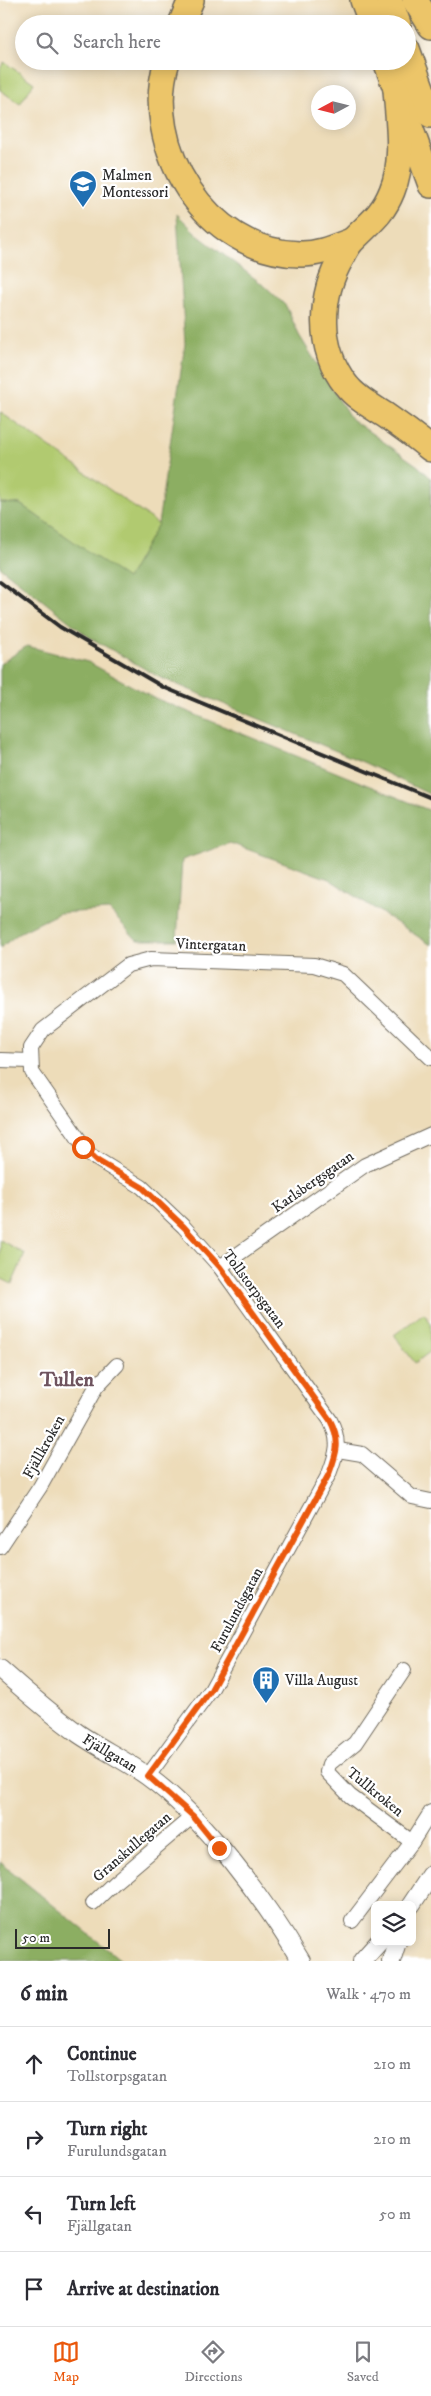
<!DOCTYPE html>
<meta charset="utf-8">
<style>
:root{--surface:#fff;--page:#f2f2f3;--text:#2b2b33;--muted:#7c7c81;--line:#e1e1e2;--accent:#ea580c}
body{margin:0;font-family:"IM FELL DW Pica",serif;background:var(--page);color:var(--text)}
.controls{position:absolute;right:15px;bottom:15px;display:grid;overflow:hidden;border-radius:8px;box-shadow:0 2px 12px #0003}
.controls button{width:45px;height:45px;display:grid;place-items:center;padding:0;border:0;border-bottom:1px solid var(--line);background:var(--surface);color:var(--text);font:25px sans-serif}
.compass{position:absolute;left:311px;top:85px;width:45px;height:45px;border-radius:50%;background:var(--surface);box-shadow:0 2px 12px #0003;rotate:263deg}
.scale{position:absolute;left:15px;bottom:12px;width:95px;box-sizing:border-box;padding-left:5px;border:2px solid #2b2b2b;border-top:0;font-size:14px;line-height:18px;white-space:nowrap;color:#2b2b2b;-webkit-text-stroke:4px #fff;paint-order:stroke}
.stop{position:absolute;width:15px;height:15px;margin:-11px;border:4px solid #ea580c;border-radius:50%;background:#fff}
.stop.end{background:#ea580c;border-color:#fff;box-shadow:0 1px 5px #0008}
.list{margin:0;padding:0;list-style:none}
h2{display:flex;justify-content:space-between;align-items:center;height:65px;margin:0;padding:0 20px;font-size:21px}
h2 small{font-size:16px;font-weight:400;color:var(--muted)}
.list li{display:grid;grid-template-columns:32px 1fr auto;gap:15px;align-items:center;box-sizing:border-box;height:75px;padding:0 20px;border-top:1px solid var(--line)}
.list b{display:block;font-size:19px;white-space:nowrap}
.list p{margin:0;font-size:16px;white-space:nowrap;color:var(--muted)}
.list em{font-size:16px;font-style:normal;color:var(--muted)}
.icon{flex:none;width:28px;height:28px;fill:none;stroke:currentColor;stroke-width:2;stroke-linecap:round;stroke-linejoin:round}
.map{position:relative;flex:none;width:431px;height:1961px;overflow:hidden}
.search{position:absolute;background:var(--surface);box-shadow:0 2px 12px #0003;left:15px;right:15px;top:15px;height:55px;display:flex;align-items:center;gap:12px;box-sizing:border-box;padding:0 18px;border-radius:28px;color:var(--muted);font-size:19px}
.sheet{height:365px;background:var(--surface)}
nav{display:flex;justify-content:space-around;align-items:center;box-sizing:border-box;height:70px;border-top:1px solid var(--line);background:var(--surface);font-size:14px;color:var(--muted)}
nav a{display:grid;justify-items:center;gap:2px}
nav .on{color:var(--accent)}
.map>svg:first-child{display:block}
</style>
<div class="map">
<svg width="431" height="1961" viewBox="0 0 431 1961">
<rect width="100%" height="100%" fill="#fff"/>
<filter id="ink" filterUnits="userSpaceOnUse"><feTurbulence type="fractalNoise" baseFrequency=".02" numOctaves="2"/><feDisplacementMap in="SourceGraphic" scale="10" xChannelSelector="R" yChannelSelector="G"/><feConvolveMatrix kernelMatrix="1 2 1 2 8 2 1 2 1" color-interpolation-filters="sRGB"/></filter>
<filter id="wash" filterUnits="userSpaceOnUse"><feTurbulence type="fractalNoise" baseFrequency=".0096" numOctaves="4" result="noise"/><feDisplacementMap in="SourceGraphic" scale="20" xChannelSelector="R" yChannelSelector="G"/><feGaussianBlur stdDeviation="1.12" result="paint"/><feColorMatrix in="noise" values="0 0 0 0 0 0 0 0 0 0 0 0 0 0 0 0 0 1.4 0 .05"/><feComposite in="paint" operator="in"/></filter>
<g filter="url(#wash)">
<rect width="100%" height="100%" fill="#eddcb9"/>
<g fill="#b1ca70" stroke="#6e7a4e">
<polygon points="4,62 34,83 20,104 0,90 0,68"/>
<polygon points="0,412 158,524 127,580 20,504 0,503"/>
<polygon points="0,1240 25,1254 12,1284 0,1278"/>
<polygon points="424,1313 431,1323 431,1351 415,1363 394,1335"/>
</g>
<g fill="#8cae62" stroke="#5c6c46">
<polygon points="177,214 200,237 266,287 286,306 299,335 351,419 418,466 431,478 431,795 365,763 159,677 89,637 0,567 0,503 20,504 127,579 158,524 185,344"/>
<polygon points="27,646 88,662 152,697 431,811 431,945 329,879 230,843 182,860 177,940 137,940 109,910 59,913 19,933 0,948 0,664"/>
<polygon points="0,1862 122,1961 0,1961"/>
</g>
</g>
<g filter="url(#ink)">
<g fill="none" stroke-linecap="round" stroke-linejoin="round">
<g stroke="#6f695d" stroke-width="16">
<g id="minor">
<polyline points="0,1060 30,1061"/>
<polyline points="220,1267 365,1165 431,1135"/>
<polyline points="338,1450 362,1454 412,1497 431,1501"/>
<polyline points="0,1547 40,1487 96,1387 117,1365"/>
<polyline points="404,1670 355,1743 329,1764 327,1772 350,1796 412,1842"/>
<path d="M148,1776L211,1690L329,1474C337,1453 341,1441 330,1420L220,1267L184,1227L142,1187L90,1155L32,1072L31,1048L43,1030L128,965L151,959L314,965L343,974L431,1058"/>
<polyline points="93,1903 115,1882 193,1816"/>
<polyline points="352,1921 412,1842 431,1812"/>
</g>
</g>
<g stroke="#6f695d" stroke-width="20">
<g id="tertiary">
<path id="s1" d="M0,1669C26,1692 51,1714 79,1734C101,1749 125,1760 147,1776C203,1816 266,1902 301,1961"/>
<polyline points="411,1905 431,1875"/>
<polyline points="362,1961 379,1942"/>
<polyline points="391,1961 397,1942"/>
</g>
</g>
<g stroke="#6f695d" stroke-width="28">
<g id="motorway">
<polyline points="363,0 372,24"/>
<polyline points="389,0 398,24"/>
<polyline points="415,0 431,26"/>
<polyline points="181,24 191,0"/>
<polyline points="407,49 431,115"/>
<path d="M167,61C141,147 206,252 299,254C317,255 335,247 351,241"/>
<polyline points="386,61 431,185"/>
<path d="M396,89C398,122 405,160 392,191C382,216 369,223 352,241C348,245 345,251 342,257C319,296 317,348 346,385C356,398 371,406 385,415C401,426 416,437 431,449"/>
</g>
</g>
<use href="#minor" stroke="#fff" stroke-width="14"/>
<use href="#tertiary" stroke="#fff" stroke-width="18"/>
<use href="#motorway" stroke="#ecc569" stroke-width="25"/>
<polyline stroke="#2b2b2b" stroke-width="4" points="0,582 60,627 163,687 431,798"/>
</g>
</g>
<g fill="none" stroke-linecap="round" stroke-linejoin="round" filter="url(#ink)">
<path stroke="#ea580c" stroke-width="6" d="M83,1147L98,1161L142,1187L184,1227L220,1267L330,1420C341,1441 337,1453 329,1474L211,1690L148,1776L193,1816L219,1848"/>
</g>
<defs>
<g id="school-pin" transform="scale(1.4375)"><path d="M0 17L-7.5 6A9.5 9.5 0 1 1 7.5 6Z" fill="#1f6fb2" stroke="#fff"/><path d="M0-5L7-2L0 1L-7-2ZM-4 1L0 2.5L4 1V4Q0 6-4 4Z" fill="#fff"/></g>
<g id="building-pin" transform="scale(1.4375)"><path d="M0 17L-7.5 6A9.5 9.5 0 1 1 7.5 6Z" fill="#1f6fb2" stroke="#fff"/><path d="M-4-6H4V6H1V3H-1V6H-4ZM-2.5-4.3h1.7v1.8h-1.7ZM.8-4.3h1.7v1.8H.8ZM-2.5-1h1.7V.8h-1.7ZM.8-1h1.7V.8H.8Z" fill="#fff"/></g>
</defs>
<g fill-rule="evenodd">
<use href="#school-pin" x="83" y="184"/>
<use href="#building-pin" x="266" y="1680"/>
</g>
<g text-anchor="middle" dominant-baseline="central" stroke-width="4.5" stroke-linejoin="round" paint-order="stroke">
<g font-size="15" fill="#2b2b2b" stroke="#fff" text-anchor="start">
<text x="102" y="175">Malmen<tspan x="102" dy="17">Montessori</tspan></text>
<text x="285" y="1680">Villa August</text>
</g>
<g font-size="15" fill="#2b2b2b" stroke="#fff">
<text transform="translate(211 945) rotate(2)">Vintergatan</text>
<text transform="translate(313 1182) rotate(-35)">Karlsbergsgatan</text>
<text transform="translate(254 1289) rotate(53)">Tollstorpsgatan</text>
<text transform="translate(44 1447) rotate(-61)">Fjällkroken</text>
<text transform="translate(237 1610) rotate(-62)">Furulundsgatan</text>
<text stroke="none"><textPath href="#s1" startOffset="139">Fjällgatan</textPath></text>
<text transform="translate(375 1792) rotate(39)">Tullkroken</text>
<text transform="translate(132 1847) rotate(-41)">Granskullegatan</text>
</g>
<g font-size="20" font-weight="bold" fill="#6e535e" stroke="#fff">
<text x="67" y="1380">Tullen</text>
</g>
</g>
</svg>
<div class="controls">
<button><svg class="icon" aria-label="layers" viewBox="0 0 24 24"><path d="M12 4l9 5-9 5-9-5zM3 14l9 5 9-5"/></svg></button>
</div>
<svg class="compass" viewBox="-18 -18 36 36"><path d="M0-13l5 13h-10z" fill="#e53935"/><path d="M0 13l5-13h-10z" fill="#7c7c81"/></svg>
<div class="scale">50 m</div>
<div class="stop" style="left:83px;top:1147px"></div>
<div class="stop end" style="left:219px;top:1848px"></div>
<div class="search"><svg class="icon" aria-label="search" viewBox="0 0 24 24"><circle cx="10" cy="10" r="6"/><path d="M15 15l6 6"/></svg>Search here</div>
</div>
<section class="sheet">
<h2>6 min<small>Walk · 470 m</small></h2>
<ul class="list">
<li><svg class="icon" aria-label="ahead" viewBox="0 0 24 24"><path d="M12 20V5M6 11l6-6 6 6"/></svg><div><b>Continue</b><p>Tollstorpsgatan</p></div><em>210 m</em></li>
<li><svg class="icon" aria-label="right" viewBox="0 0 24 24"><path d="M7 20v-9h11M14 6l5 5-5 5"/></svg><div><b>Turn right</b><p>Furulundsgatan</p></div><em>210 m</em></li>
<li><svg class="icon" aria-label="left" viewBox="0 0 24 24"><path d="M17 20v-9H6M10 6l-5 5 5 5"/></svg><div><b>Turn left</b><p>Fjällgatan</p></div><em>50 m</em></li>
<li><svg class="icon" aria-label="arrive" viewBox="0 0 24 24"><path d="M6 21V4h12l-3 4 3 4H6"/></svg><div><b>Arrive at destination</b></div></li>
</ul>
</section>
<nav>
<a class="on"><svg class="icon" aria-label="map" viewBox="0 0 24 24"><path d="M3 6l6-2 6 2 6-2v14l-6 2-6-2-6 2zM9 4v14M15 6v14"/></svg>Map</a>
<a><svg class="icon" aria-label="directions" viewBox="0 0 24 24"><path d="M12 3l9 9-9 9-9-9zM9 14v-3h6M13 9l2 2-2 2"/></svg>Directions</a>
<a><svg class="icon" aria-label="saved" viewBox="0 0 24 24"><path d="M7 4h10v16l-5-4-5 4z"/></svg>Saved</a>
</nav>
